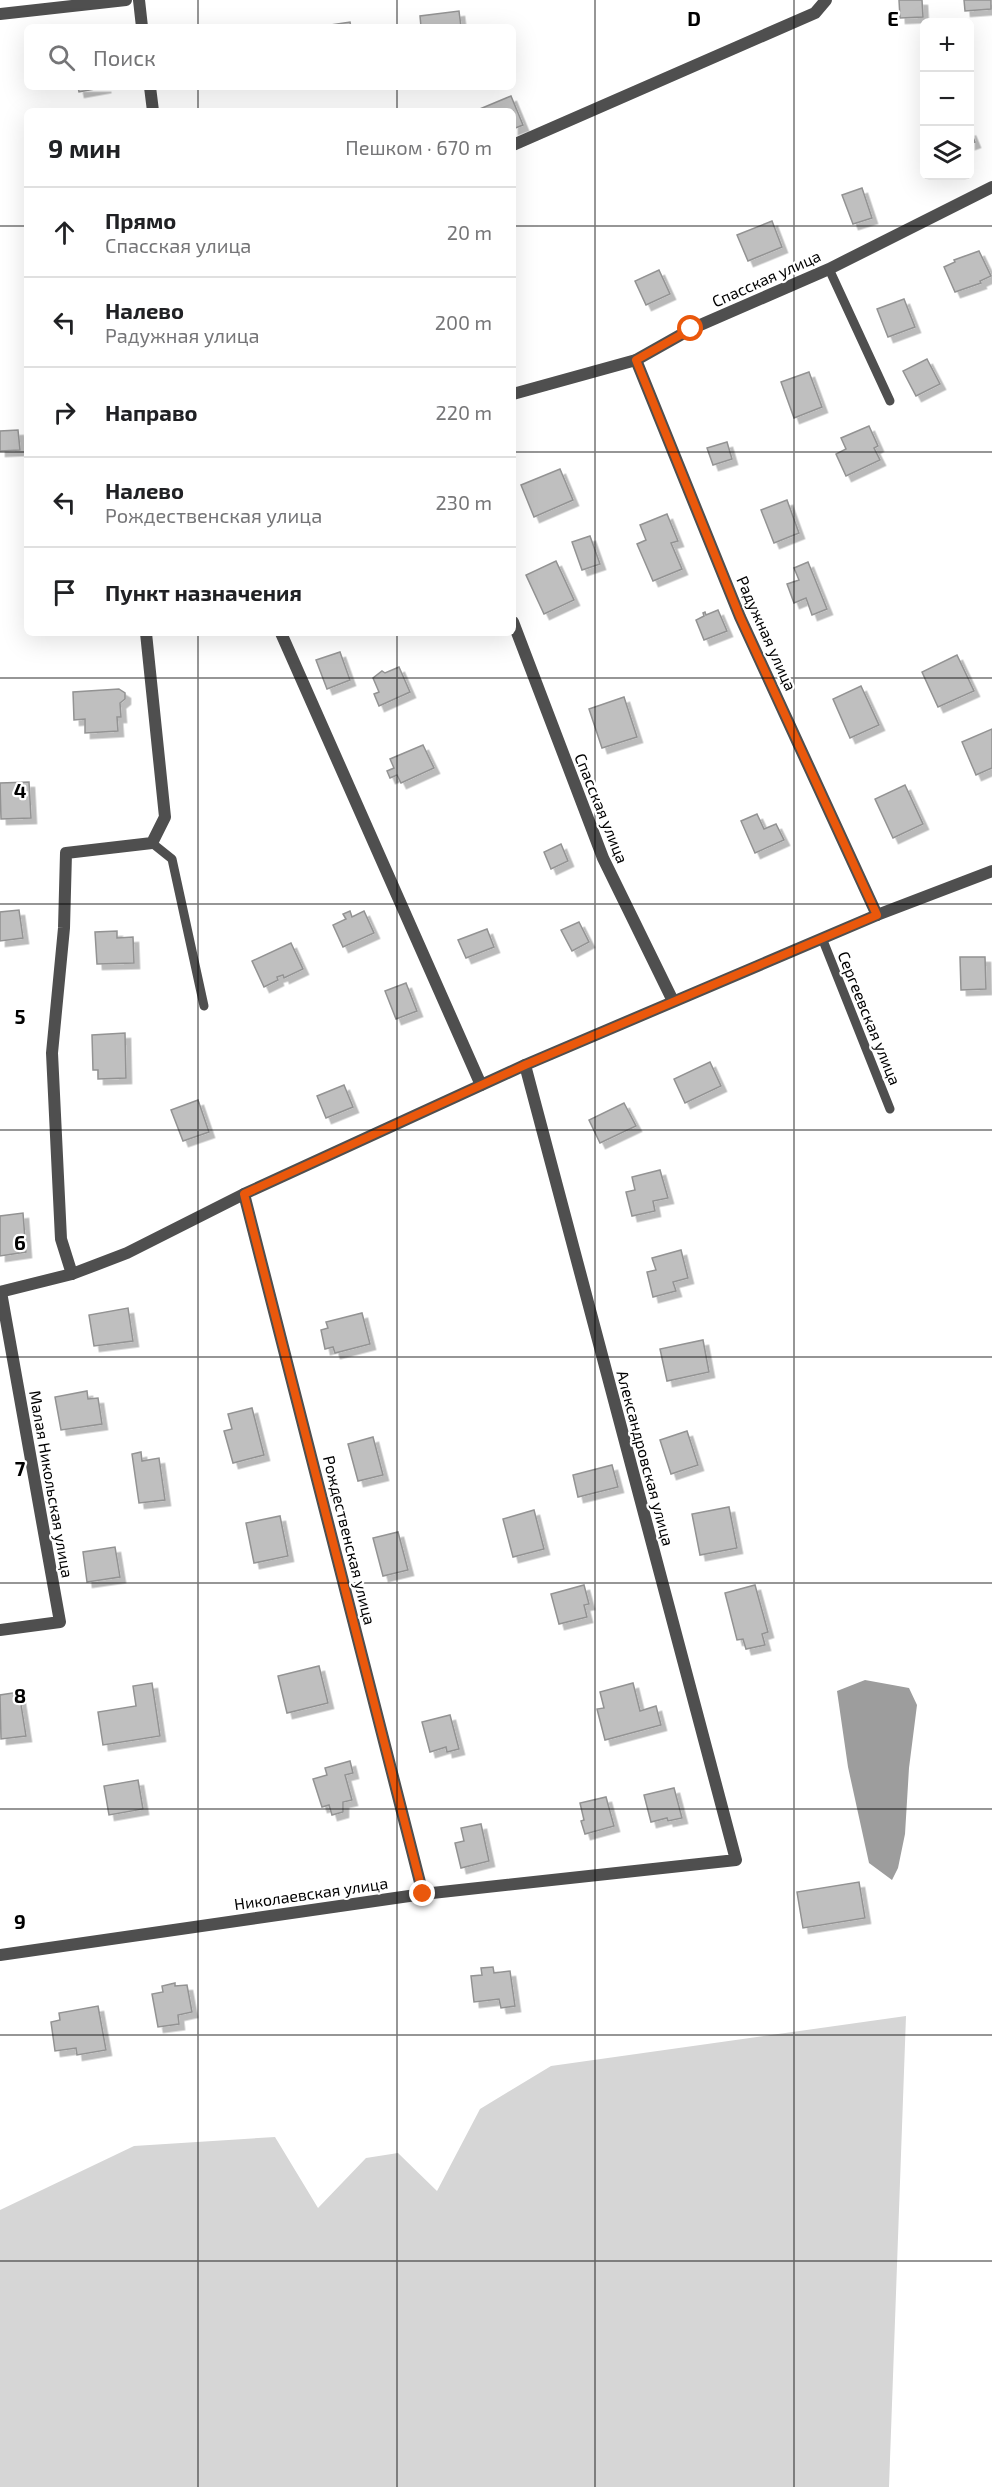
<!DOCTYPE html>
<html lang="ru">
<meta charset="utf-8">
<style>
:root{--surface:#fff;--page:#f6f6f6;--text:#202124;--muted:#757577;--line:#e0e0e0}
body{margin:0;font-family:"Exo 2",sans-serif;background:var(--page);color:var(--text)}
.controls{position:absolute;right:18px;top:18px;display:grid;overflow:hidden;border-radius:9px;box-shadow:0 6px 24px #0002}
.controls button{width:54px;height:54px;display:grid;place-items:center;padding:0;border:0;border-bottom:2px solid var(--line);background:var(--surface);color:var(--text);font:30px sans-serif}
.stop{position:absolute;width:18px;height:18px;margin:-14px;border:4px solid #ea580c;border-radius:50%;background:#fff}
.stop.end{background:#ea580c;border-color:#fff;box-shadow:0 2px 6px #0008}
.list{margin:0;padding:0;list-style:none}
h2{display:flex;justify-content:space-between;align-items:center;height:78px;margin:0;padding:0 24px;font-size:26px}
h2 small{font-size:20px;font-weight:400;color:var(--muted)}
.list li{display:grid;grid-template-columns:39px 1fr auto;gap:18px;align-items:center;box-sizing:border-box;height:90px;padding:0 24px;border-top:2px solid var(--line)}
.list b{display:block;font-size:22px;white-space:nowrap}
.list p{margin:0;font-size:20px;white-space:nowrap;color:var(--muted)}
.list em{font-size:20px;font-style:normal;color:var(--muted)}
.icon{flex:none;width:33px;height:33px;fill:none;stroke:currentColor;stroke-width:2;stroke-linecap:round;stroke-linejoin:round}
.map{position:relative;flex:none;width:992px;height:2487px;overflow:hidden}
.search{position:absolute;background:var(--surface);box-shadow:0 6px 24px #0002;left:24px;top:24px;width:492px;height:66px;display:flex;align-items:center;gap:15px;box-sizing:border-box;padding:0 21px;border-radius:9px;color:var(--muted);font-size:22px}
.panel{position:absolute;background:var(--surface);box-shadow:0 6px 24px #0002;left:24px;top:108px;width:492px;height:528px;border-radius:9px}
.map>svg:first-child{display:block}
</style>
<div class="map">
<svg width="992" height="2487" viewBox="0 0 992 2487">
<defs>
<filter id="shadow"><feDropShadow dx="5.5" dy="5.5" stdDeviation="0" flood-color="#0004"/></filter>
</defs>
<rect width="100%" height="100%" fill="#fff"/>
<polygon fill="#d6d6d6" points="906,2016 889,2487 0,2487 0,2210 134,2146 275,2137 318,2208 366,2158 398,2153 437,2191 480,2109 551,2066"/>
<polygon fill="#9d9d9d" points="865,1680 909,1688 917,1705 909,1768 905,1834 898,1868 892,1880 869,1863 848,1767 837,1691"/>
<g fill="#bfbfbf" stroke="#939393" stroke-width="1.5" filter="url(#shadow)">
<polygon points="899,0 922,0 923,17 900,18"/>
<polygon points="964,0 991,0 991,9 965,11"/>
<polygon points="459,11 461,27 421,27 420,16"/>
<polygon points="350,22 351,27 317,27"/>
<polygon points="78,87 106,87 79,92"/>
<polygon points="511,96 523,125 513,129 513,111 475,111"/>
<polygon points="970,130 975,142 970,144"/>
<polygon points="862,188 872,218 853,224 842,195"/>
<polygon points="772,221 782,247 748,261 737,235"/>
<polygon points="979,251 991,276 980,281 981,283 955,292 944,267 955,262 954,260"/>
<polygon points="659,270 670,294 646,305 635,281"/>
<polygon points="904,299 915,327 888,337 877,309"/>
<polygon points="927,359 940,384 916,396 903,371"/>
<polygon points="809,372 822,407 794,418 781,382"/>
<polygon points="869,426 878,446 874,448 880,460 846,476 836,454 846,449 841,438"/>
<polygon points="18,430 20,450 0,451 0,431"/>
<polygon points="727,442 732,459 713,465 707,448"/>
<polygon points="560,469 573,500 534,517 521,485"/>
<polygon points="787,500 799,533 774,543 761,510"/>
<polygon points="667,514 678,541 671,543 682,569 653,581 637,544 646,540 640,525"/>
<polygon points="590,536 600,564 582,570 572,542"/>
<polygon points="556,561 574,600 544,614 526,575"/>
<polygon points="808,562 827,609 812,615 806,598 794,603 787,584 799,580 794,568"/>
<polygon points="718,610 727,631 704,640 696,620 704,616 703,613 705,612 706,615"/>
<polygon points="340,652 350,680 327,689 316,660"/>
<polygon points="957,655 974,691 938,707 922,672"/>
<polygon points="399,667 410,692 379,706 374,694 379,692 373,678 382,671 385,673"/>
<polygon points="861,686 879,725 850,738 833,699"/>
<polygon points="119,689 125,693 125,699 120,703 121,717 117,717 118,731 85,733 85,719 74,720 73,692"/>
<polygon points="624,697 637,737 602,748 589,709"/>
<polygon points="992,729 992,768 976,775 962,742"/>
<polygon points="423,745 434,768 401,783 397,775 390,778 387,771 394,768 390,759"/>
<polygon points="29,782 31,818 1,819 0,783"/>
<polygon points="905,785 923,824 893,838 875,799"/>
<polygon points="757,814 764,829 776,824 784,840 755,853 741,821"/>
<polygon points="561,844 568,861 551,869 544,852"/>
<polygon points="19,910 23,938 0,941 0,912"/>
<polygon points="350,911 352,917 364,911 374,933 343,947 333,925 346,919 343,914"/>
<polygon points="579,922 589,942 572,951 561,930"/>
<polygon points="487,929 494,947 466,958 458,940"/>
<polygon points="117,931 117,938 133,937 134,963 97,964 95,932"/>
<polygon points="291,943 303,969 284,978 283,975 277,977 278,980 264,987 252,961"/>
<polygon points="960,957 985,957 986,989 961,990"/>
<polygon points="406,983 417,1011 396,1019 385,991"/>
<polygon points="125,1033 126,1078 98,1079 98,1070 93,1070 92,1035"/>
<polygon points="710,1062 721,1086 685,1103 674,1079"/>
<polygon points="344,1085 353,1107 326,1118 317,1096"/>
<polygon points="198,1100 209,1132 183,1141 171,1110"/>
<polygon points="624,1103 636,1126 600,1143 589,1120"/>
<polygon points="660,1170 668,1198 653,1201 655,1211 632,1216 626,1192 635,1190 632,1177"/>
<polygon points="23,1213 26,1252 0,1256 0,1216"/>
<polygon points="681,1250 688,1278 673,1282 676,1291 653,1297 647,1272 656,1270 652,1258"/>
<polygon points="128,1308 133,1341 94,1346 89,1315"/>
<polygon points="362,1313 370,1344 335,1353 333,1347 325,1349 321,1330 328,1328 326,1322"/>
<polygon points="703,1340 709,1372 667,1381 660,1349"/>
<polygon points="87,1391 88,1399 98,1398 102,1424 61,1430 55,1397"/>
<polygon points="252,1408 264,1455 233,1463 224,1431 232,1429 228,1414"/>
<polygon points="687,1431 698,1465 671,1474 660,1440"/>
<polygon points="373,1437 383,1475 358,1481 348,1444"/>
<polygon points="141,1452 142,1461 159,1458 165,1500 139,1503 132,1454"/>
<polygon points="612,1465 618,1487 578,1497 573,1475"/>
<polygon points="729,1507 737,1548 700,1555 692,1514"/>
<polygon points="534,1510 544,1549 513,1557 503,1519"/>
<polygon points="280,1516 288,1556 254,1563 246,1523"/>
<polygon points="398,1532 408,1570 383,1576 373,1538"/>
<polygon points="115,1547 120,1577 87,1582 83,1552"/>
<polygon points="584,1585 589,1604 584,1605 587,1617 559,1624 551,1594"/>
<polygon points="755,1585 768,1632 762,1634 765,1645 746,1649 743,1639 737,1640 725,1593"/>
<polygon points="319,1666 328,1703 287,1713 278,1676"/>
<polygon points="152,1683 160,1736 103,1745 98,1712 136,1706 133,1686"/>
<polygon points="633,1683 640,1711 656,1706 661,1725 605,1740 597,1709 604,1708 600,1692"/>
<polygon points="19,1692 26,1736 1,1739 0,1695"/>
<polygon points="450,1715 459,1749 447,1752 446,1747 430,1752 422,1722"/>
<polygon points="350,1761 353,1773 345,1775 352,1800 343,1802 343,1812 332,1815 329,1805 322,1807 313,1779 327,1775 325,1768"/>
<polygon points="138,1780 143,1809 109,1815 104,1786"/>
<polygon points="674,1788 682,1818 668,1821 667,1818 651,1822 644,1795"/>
<polygon points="606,1797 614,1826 585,1834 581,1821 584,1820 580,1803"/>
<polygon points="481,1824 489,1861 461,1868 455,1843 464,1841 461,1828"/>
<polygon points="859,1882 865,1918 803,1928 797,1892"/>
<polygon points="493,1967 494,1973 510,1971 515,2006 501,2008 499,1999 474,2002 471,1976 482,1975 481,1968"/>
<polygon points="175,1983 175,1986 187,1985 192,2012 178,2015 179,2024 158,2027 152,1994 163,1992 162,1986"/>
<polygon points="98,2006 106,2050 77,2055 76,2048 55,2051 51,2022 60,2020 59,2013"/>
</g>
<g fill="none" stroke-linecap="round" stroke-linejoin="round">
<g stroke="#4f4f4f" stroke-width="9">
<polyline points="829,269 890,401"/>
<polyline points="152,843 172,859 204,1006"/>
<polyline points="822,938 890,1109"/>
</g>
<g stroke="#4f4f4f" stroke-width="12">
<polyline points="139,0 142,27"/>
<polyline points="0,14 126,0"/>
<polyline points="150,87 153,111"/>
<polyline points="513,145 815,13 826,0"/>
<polyline points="636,360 740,617 877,915"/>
<polyline points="513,394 636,360 691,329 829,269 992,187"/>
<polyline points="513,622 603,858 673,1001"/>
<polyline points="281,633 481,1085"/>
<polyline points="244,1194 423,1894"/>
<polyline points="72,1274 61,1239 52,1053 64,928 66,853 152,843 165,817 146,633"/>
<polyline points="0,1292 72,1274 127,1253 244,1194 525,1065 877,915 992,871"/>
<polyline points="0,1630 60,1622 1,1292"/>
<polyline points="0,1955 423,1894 736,1860 525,1065"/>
</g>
</g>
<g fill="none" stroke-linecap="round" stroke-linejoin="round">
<polyline stroke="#ea580c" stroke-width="8" points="423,1894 244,1194 525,1065 877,915 740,617 636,360 691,329"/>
</g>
<path fill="none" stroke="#000" stroke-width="1.5" stroke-opacity="0.55" d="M198,0V27M397,0V27M595,0V2487M794,0V2487M198,87V111M397,87V111M0,226H27M513,226H992M0,452H27M513,452H992M198,633V2487M397,633V2487M0,678H992M0,904H992M0,1130H992M0,1357H992M0,1583H992M0,1809H992M0,2035H992M0,2261H992"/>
<g text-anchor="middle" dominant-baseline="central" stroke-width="4.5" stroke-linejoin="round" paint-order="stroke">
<g font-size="16" fill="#000" stroke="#fff">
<text transform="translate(766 278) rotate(-24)">Спасская улица</text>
<text transform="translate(767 633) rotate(66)">Радужная улица</text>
<text transform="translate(602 808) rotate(68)">Спасская улица</text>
<text transform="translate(870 1018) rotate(68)">Сергеевская улица</text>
<text transform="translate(646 1458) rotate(75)">Александровская улица</text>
<text transform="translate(52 1484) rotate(80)">Малая Никольская улица</text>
<text transform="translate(350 1540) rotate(76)">Рождественская улица</text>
<text transform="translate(311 1893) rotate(-8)">Николаевская улица</text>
</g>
</g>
<g font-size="20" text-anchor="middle" font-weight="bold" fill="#000" stroke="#fff" stroke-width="4.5" stroke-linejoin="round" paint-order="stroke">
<text x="694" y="26">D</text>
<text x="893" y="26">E</text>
<text x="20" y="798">4</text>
<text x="20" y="1024">5</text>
<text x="20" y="1250">6</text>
<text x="20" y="1476">7</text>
<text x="20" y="1703">8</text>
<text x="20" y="1929">9</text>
</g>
</svg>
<div class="controls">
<button>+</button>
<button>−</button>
<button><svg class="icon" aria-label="layers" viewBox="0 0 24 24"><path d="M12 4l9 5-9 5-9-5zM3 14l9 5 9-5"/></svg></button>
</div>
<div class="stop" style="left:691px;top:329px"></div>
<div class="stop end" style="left:423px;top:1894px"></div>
<div class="search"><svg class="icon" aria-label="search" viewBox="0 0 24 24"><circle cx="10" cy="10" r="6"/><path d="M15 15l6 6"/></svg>Поиск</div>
<section class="panel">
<h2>9 мин<small>Пешком · 670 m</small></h2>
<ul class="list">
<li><svg class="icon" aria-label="ahead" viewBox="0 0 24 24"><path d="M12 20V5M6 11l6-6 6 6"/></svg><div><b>Прямо</b><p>Спасская улица</p></div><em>20 m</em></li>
<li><svg class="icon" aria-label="left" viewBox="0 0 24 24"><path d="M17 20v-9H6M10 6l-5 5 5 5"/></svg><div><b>Налево</b><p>Радужная улица</p></div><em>200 m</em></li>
<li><svg class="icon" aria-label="right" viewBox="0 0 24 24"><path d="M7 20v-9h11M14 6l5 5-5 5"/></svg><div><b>Направо</b></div><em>220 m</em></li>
<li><svg class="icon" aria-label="left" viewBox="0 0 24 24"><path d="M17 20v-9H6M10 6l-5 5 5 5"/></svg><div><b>Налево</b><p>Рождественская улица</p></div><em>230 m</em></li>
<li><svg class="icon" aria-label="arrive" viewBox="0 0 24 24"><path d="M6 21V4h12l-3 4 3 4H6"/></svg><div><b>Пункт назначения</b></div></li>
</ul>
</section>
</div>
